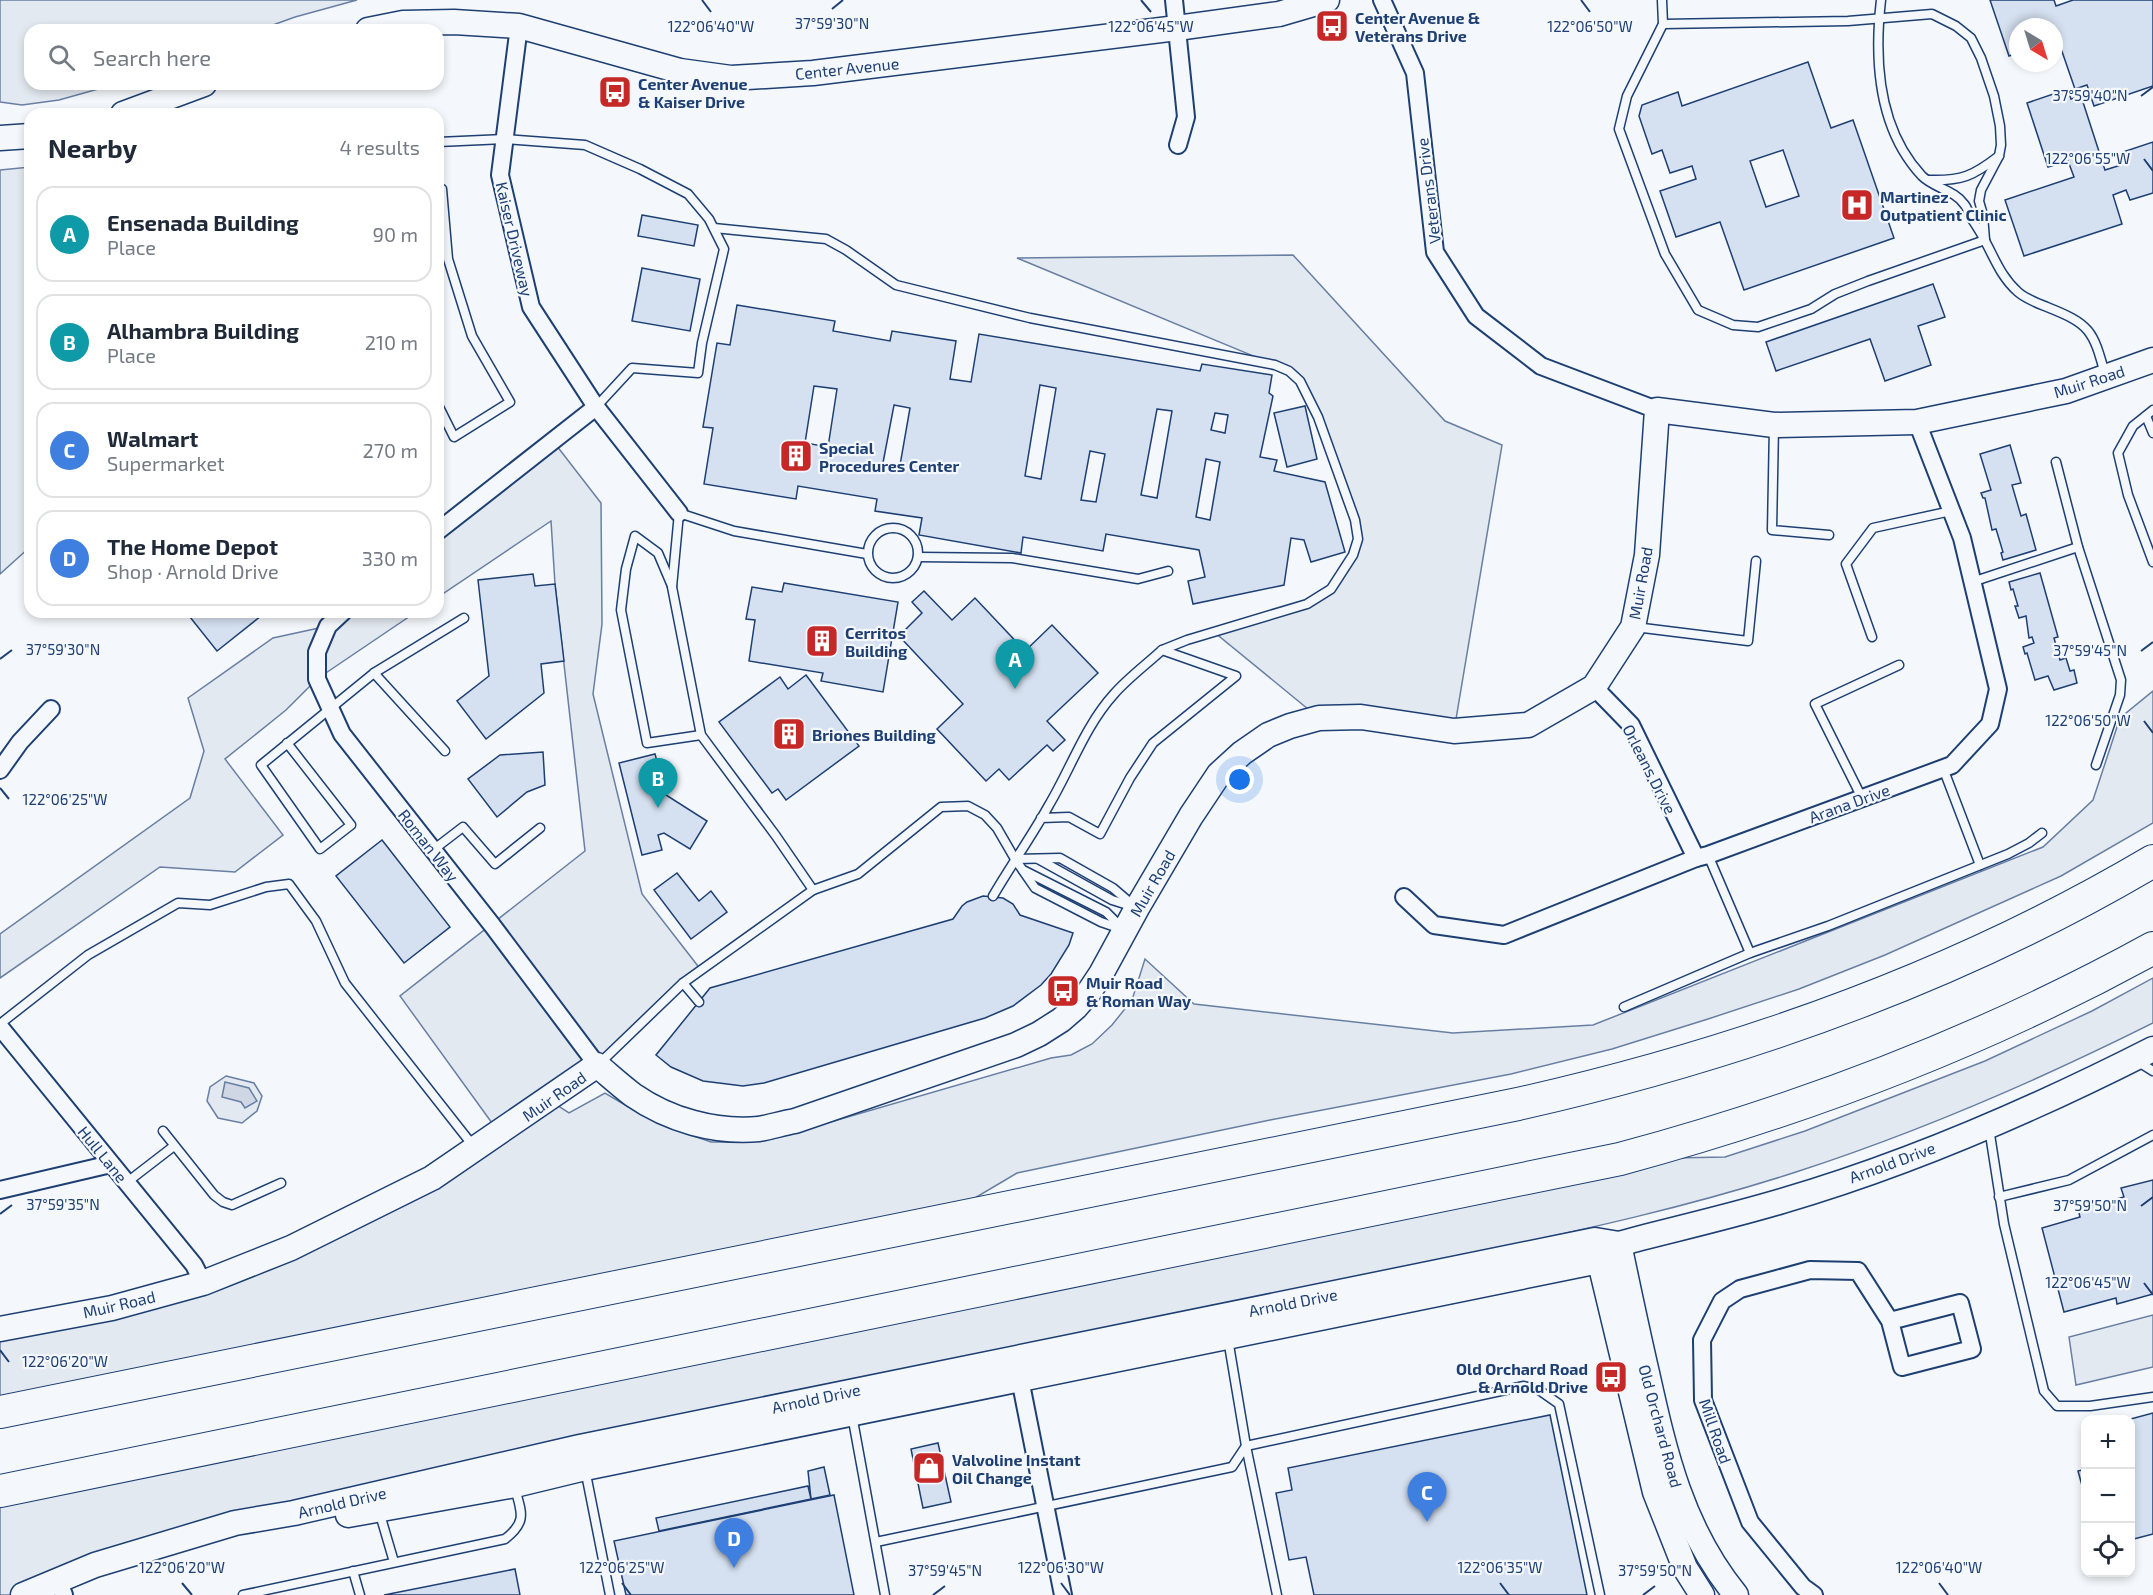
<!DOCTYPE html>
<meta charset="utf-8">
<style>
:root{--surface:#fff;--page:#f2f2f3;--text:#1f2937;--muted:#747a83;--line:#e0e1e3;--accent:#c62828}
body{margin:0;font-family:"Exo 2",sans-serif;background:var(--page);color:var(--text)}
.controls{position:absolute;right:18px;bottom:18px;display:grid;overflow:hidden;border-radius:12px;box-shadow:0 3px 9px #0003}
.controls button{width:54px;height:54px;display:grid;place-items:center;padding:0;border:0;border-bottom:2px solid var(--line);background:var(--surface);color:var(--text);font:30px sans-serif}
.compass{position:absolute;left:2009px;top:18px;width:54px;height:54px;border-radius:50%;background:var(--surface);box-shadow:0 3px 9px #0003;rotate:142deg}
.you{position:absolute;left:1240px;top:780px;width:21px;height:21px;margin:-15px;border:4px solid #fff;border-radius:50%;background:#1a73e8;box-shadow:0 0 0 9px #1a73e833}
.badge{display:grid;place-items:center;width:39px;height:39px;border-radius:50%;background:var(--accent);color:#fff;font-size:20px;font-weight:700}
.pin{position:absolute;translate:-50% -50px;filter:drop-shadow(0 2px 3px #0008)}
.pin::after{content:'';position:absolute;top:32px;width:21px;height:18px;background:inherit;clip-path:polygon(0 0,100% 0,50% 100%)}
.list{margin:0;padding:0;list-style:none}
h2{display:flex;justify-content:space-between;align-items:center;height:78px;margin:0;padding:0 24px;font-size:26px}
h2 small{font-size:20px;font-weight:400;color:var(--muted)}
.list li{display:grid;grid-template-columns:39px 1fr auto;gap:18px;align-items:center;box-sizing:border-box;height:96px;margin:0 12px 12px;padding:0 12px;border:2px solid var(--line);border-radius:18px}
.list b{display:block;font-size:22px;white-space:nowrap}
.list p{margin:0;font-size:20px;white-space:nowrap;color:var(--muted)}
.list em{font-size:20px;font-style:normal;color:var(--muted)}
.icon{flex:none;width:33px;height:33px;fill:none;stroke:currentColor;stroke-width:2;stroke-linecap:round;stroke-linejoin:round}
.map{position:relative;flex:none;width:2153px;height:1595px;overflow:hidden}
.search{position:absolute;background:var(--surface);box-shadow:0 3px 9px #0003;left:24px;top:24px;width:420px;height:66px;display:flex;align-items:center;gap:15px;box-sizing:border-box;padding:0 21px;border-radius:18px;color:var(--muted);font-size:22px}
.panel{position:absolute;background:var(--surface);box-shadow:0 3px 9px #0003;left:24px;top:108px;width:420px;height:510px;border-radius:18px}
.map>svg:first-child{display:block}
</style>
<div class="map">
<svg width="2153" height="1595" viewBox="0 0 2153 1595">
<rect width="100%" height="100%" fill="#f4f7fb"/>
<g fill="#e3e9f0" stroke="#687fa3" stroke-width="1.5">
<polygon points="0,0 357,0 295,17 259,30 30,30 30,84 116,84 59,100 22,105 0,102"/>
<polygon points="30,167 30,547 0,574 0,170"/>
<polygon points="1293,255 1445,421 1502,445 1454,731 1319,718 1214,632 1319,597 1353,555 1355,520 1300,381 1275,365 1017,258"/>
<polygon points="553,441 601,503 602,624 593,694 642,894 701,970 618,1047 549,1100 569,1113 605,1093 642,1115 676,1130 711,1142 746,1142 772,1139 1051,1058 1071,1055 1092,1044 1112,1025 1132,1000 1145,959 1194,1004 1453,1033 1593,1025 2043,847 2093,800 2120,718 2153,691 2153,823 2061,876 1885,955 1799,989 1708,1019 1612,1049 1511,1074 1270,1120 1017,1173 936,1221 0,1412 0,1329 203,1283 500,1134 400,996 585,851 555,584 551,521 438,597 438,531"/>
<polygon points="343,612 416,612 317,679 286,710 225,759 283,835 235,872 160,867 0,978 0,934 190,798 204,751 188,698 273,638 328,626"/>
<path d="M2153,978V1023C2037,1081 1919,1132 1796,1172C1691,1206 1583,1230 1474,1253L578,1435L23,1595H0V1491L1620,1159L1725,1157L1805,1131L1985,1061L2092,1011Z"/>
<polygon points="226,1076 254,1083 262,1096 257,1111 242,1123 218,1118 207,1101 210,1087"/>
<polygon points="2153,1315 2153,1367 2076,1385 2069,1337"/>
</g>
<polygon fill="#cfd7e4" stroke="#687fa3" stroke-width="1.5" points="225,1082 249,1088 257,1101 245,1108 241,1102 222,1097"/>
<g fill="#d5e0f0" stroke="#1d3f73" stroke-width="1.5" fill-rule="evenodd">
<polygon points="1990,0 2054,0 2056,6 2073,0 2153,0 2153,86 2094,106 2087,85 2075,89 2058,40 2054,41 2054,27 2018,27 2018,53 2009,56"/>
<path d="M1808,62L1831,128L1853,120L1894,238L1744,290L1720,222L1676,237L1660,191L1696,179L1692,166L1670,173L1662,150L1652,154L1639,116L1642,105L1678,92L1682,106ZM1783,150L1799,196L1766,207L1750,161Z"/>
<polygon points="2068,89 2071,99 2081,96 2105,170 2121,165 2117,154 2153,142 2153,193 2130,200 2126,190 2113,195 2122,224 2024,256 2005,200 2074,177 2068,161 2048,167 2027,103"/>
<polygon points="642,215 698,225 694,246 638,236"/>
<polygon points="642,268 700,279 690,331 632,321"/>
<polygon points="1933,284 1945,317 1918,326 1931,365 1885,381 1870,339 1776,371 1766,342"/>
<path d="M737,305L835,321L833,331L890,341L892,331L956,341L950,379L971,382L979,334L1200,371L1202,364L1272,375L1269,393L1273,396L1260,457L1277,460L1274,471L1325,482L1345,552L1311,562L1304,540L1291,538L1284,585L1193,604L1188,581L1205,577L1199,550L1106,534L1103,551L1023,537L1021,553L919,535L922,518L875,511L877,499L798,486L796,499L704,484L713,428L703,427L717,343L730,345ZM1040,385L1056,388L1041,479L1025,476ZM814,386L837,389L828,447L805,443ZM894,405L910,408L899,471L882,468ZM1157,409L1172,411L1157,498L1141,495ZM1215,413L1228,415L1225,433L1211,430ZM1090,451L1105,454L1096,502L1081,500ZM1206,459L1220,462L1210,520L1196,517Z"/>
<polygon points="1305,406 1317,459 1287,467 1274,413"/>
<polygon points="2010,445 2021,483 2012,485 2021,516 2026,514 2036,550 2003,560 2001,553 2003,552 1996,529 1992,530 1985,498 1983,498 1981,493 1991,490 1980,454"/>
<polygon points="2040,573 2058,637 2054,638 2060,660 2066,658 2070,671 2074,670 2077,683 2054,690 2048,676 2035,680 2027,653 2025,654 2023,647 2034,643 2032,637 2029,638 2026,616 2019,618 2015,606 2018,606 2013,589 2011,590 2009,582"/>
<polygon points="533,574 535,586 555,584 564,661 541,664 544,693 486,739 457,701 489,676 478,580"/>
<polygon points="784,583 898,602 883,692 821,681 823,673 749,661 755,620 746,619 752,587 782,592"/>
<polygon points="924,591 952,620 975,598 1025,651 1052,625 1098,673 1047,721 1065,740 1053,751 1047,745 1009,780 999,769 986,781 937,729 963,704 899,636 922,613 912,602"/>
<polygon points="186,612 266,612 217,651"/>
<polygon points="806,675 859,746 786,800 778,789 772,793 719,722 780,677 788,689"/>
<polygon points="543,752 545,785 527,792 497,817 468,779 500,755"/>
<polygon points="655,754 666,795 707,821 690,849 664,833 658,835 662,850 642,855 619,763"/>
<polygon points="382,840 450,927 404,963 336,876"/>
<polygon points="677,873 699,901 711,891 727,912 691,939 654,890"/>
<polygon points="983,896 1003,898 1013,904 1020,915 1073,933 1069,945 1051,974 1041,985 1013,1006 985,1018 764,1083 743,1086 703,1081 671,1067 656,1055 710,988 953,919 962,906 967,902"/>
<polygon points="2153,1180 2153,1294 2117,1304 2116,1298 2064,1312 2042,1228 2080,1217 2078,1209 2124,1197 2121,1188"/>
<polygon points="2153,1413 2153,1534 2130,1540 2130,1420 2127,1420"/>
<polygon points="1550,1415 1587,1595 1314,1595 1306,1557 1289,1560 1276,1493 1292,1490 1288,1468"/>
<polygon points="938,1443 951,1502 923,1508 911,1449"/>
<polygon points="824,1467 830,1495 811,1499 808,1471"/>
<polygon points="2086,1469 2086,1500 2078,1471"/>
<polygon points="808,1486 811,1499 659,1531 656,1518"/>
<polygon points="834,1495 854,1595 626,1595 614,1541"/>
<polygon points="515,1569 520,1595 384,1595"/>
</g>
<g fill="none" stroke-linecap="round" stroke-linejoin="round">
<g stroke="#1d3f73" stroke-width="11">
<g id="lane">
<polyline points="1662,0 1663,24 1627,96 1619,129 1665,254 1698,310 1733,325 1758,327 1811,309 1835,294 1868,281 1985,240"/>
<path d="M1881,0C1874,61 1878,129 1922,176C1934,188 1954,190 1964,204C1967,207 1968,212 1970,216C1975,224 1980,231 1984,239C1995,259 2001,277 2018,292C2026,299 2037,303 2047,307C2090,324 2093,330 2105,374"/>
<polyline points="1663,24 1848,21 1932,14 1956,26 1971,38 1981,58 1994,96 2000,126 2001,145 1999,156 1981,190 1979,201 1983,215 1985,240"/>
<polyline points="438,142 505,139 585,145 640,169 688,194 709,219 724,249 702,343 698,373 632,368 596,407"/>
<path d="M1929,180C1962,181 1973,176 1999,156"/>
<polyline points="438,189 442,189 448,259 472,336 510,402 454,437 438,405"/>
<polyline points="714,228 826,239 846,250 896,285 1030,318 1275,365 1289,371 1300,381 1318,417 1355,520 1358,539 1353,555 1331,589 1307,604 1187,640 1162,650"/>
<polyline points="2153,410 2133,426 2118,453 2128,495 2153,562"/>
<polyline points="2146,416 2153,433"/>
<polyline points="1774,426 1772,530 1829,535"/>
<polyline points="2056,462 2078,547 2121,680 2120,695 2096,765"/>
<circle cx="893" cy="553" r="25"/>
<polyline points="918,557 1012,558 1138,579 1168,571"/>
<polyline points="1972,582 2078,547"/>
<polyline points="672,586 658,553 635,536 626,569 621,610 647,743 701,735"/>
<polyline points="1635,627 1748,641 1756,561"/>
<polyline points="1872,637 1846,564 1873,528 1951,511"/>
<polyline points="374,673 445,751"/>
<polyline points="287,743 351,825 320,849 261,765 374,673 464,618"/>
<polyline points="1943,768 1980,865"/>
<polyline points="1862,798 1815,704 1899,665"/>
<polyline points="433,850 463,827 495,864 540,828"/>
<polyline points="1708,855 1750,953"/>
<polyline points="1015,859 1060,858 1113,888 1134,906"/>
<polyline points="1038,859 1112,900 1131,906"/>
<polyline points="1023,870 1106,912 1122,928"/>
<polyline points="813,890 858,874 941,807 968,806 985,815 997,828 1015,859 1035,888 1101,922 1124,930"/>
<path d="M993,896C1011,865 1032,836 1049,805C1071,768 1085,726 1114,694C1128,678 1147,664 1162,650L1236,676L1153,743L1130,778L1100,834L1069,817L1041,818"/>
<polyline points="683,983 699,1002"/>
<polyline points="1624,1007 1750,953 1828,926 2008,854 2029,843 2042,833"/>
<polyline points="0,1024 88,955 178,903 210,905 266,887 289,884 316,921 345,983 474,1147"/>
<polyline points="2137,1061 2153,1071"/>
<polyline points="600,1063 683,983 813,890 776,836 701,735 672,587 679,513 734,531 867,554"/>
<polyline points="1989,1128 2004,1224 2044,1391 2057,1406 2090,1406 2153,1397"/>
<polyline points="163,1131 214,1195 223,1202 232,1205 281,1183"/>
<polyline points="126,1183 174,1146"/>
<polyline points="1999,1197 2069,1180 2153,1135"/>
<polyline points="1228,1339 1246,1446 1277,1595"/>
<polyline points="852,1415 885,1595"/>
<polyline points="585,1469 610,1595"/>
<polyline points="379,1511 394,1562"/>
<polyline points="876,1542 1232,1467 1246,1446 1524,1386 1539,1390 1559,1404 1600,1595"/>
<polyline points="353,1571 360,1595"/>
<path d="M243,1595L505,1539C528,1521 521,1512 515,1488"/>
</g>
</g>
<g stroke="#1d3f73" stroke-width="20">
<g id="street">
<polyline points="1174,0 1186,117 1178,145"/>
<polyline points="1382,0 1415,73 1435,252 1476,316 1541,366 1657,410"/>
<polyline points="519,26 500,175 531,307 596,407 679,513"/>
<polyline points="438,531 596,407"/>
<polyline points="343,612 328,626 317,652 317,679 342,734 492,925 597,1065"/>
<polyline points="1594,687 1631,725 1696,858"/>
<polyline points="0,770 20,742 51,709"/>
<polyline points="1404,897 1434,925 1504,935 1696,858 1708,855 1952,765 1990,724 1998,689 1962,538 1917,422"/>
<polyline points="0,1027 194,1265 203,1283"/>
<polyline points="0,1190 111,1164"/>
<polyline points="1018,1369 1063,1595"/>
<polyline points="58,1580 64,1595"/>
<polyline points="1814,1595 1803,1587 1750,1522 1703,1400 1702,1340 1722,1301 1740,1289 1810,1270 1858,1271 1890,1321 1902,1367 1972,1349 1960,1303 1890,1321"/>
</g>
</g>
<g stroke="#1d3f73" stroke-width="27">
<g id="secondary">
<polyline points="368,30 403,23 454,22 519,26 680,71 731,78 813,73 1177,28 1279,14 1327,0"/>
<polyline points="123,114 204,84"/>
<polyline points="0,138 30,136"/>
<path d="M1619,1244C1628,1287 1637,1330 1647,1373C1665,1454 1682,1529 1736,1595"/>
<polyline points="1596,1246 1655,1492 1685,1568 1702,1595"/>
<path d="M0,1329L112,1308L203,1283L291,1248L432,1178L597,1065C609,1075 621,1086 633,1095C669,1120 715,1133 759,1129C771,1127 783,1123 795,1121L1016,1045L1039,1034L1061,1020L1076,1007L1089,992L1101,974L1137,908L1191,816L1219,774L1242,753L1268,735L1290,726L1319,718L1361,717L1454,731L1528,725L1594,687L1633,627L1647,555L1657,410L1774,425L1917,422L2066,391L2153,360"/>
<polyline points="348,1515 515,1485 585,1468 1599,1261 1619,1244"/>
<path d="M23,1595L95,1565L235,1523L294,1513L580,1447L1595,1240L1619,1244L1641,1238C1688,1226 1735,1215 1782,1201C1909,1164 2035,1109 2153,1049"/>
</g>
</g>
<g stroke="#1d3f73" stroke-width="34">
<g id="highway">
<path d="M0,1412L1518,1104C1740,1054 1957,977 2153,861"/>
<path d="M0,1491L1620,1159C1806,1109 1984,1041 2153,948"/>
</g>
</g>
<use href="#lane" stroke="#f4f7fb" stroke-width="8"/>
<use href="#street" stroke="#f4f7fb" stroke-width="16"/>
<use href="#secondary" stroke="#f4f7fb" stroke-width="24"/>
<use href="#highway" stroke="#f4f7fb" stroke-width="32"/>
</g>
<path fill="none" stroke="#1d3f73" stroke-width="2" d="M702,0L711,12M1141,0L1151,12M1581,0L1590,12M832,9L843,0M2141,96L2153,87M2144,159L2153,171M2141,651L2153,642M0,659L12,650M2144,721L2153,733M0,788L9,799M2141,1206L2153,1197M0,1214L12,1205M2144,1283L2153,1295M0,1350L9,1362M182,1583L192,1595M622,1583L631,1595M1061,1583L1070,1595M1500,1583L1509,1595M1939,1583L1948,1595M933,1595L945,1586M1643,1595L1655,1586"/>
<defs>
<g id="bus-square" transform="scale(1.725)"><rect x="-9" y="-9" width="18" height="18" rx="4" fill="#c62828" stroke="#f4f7fb"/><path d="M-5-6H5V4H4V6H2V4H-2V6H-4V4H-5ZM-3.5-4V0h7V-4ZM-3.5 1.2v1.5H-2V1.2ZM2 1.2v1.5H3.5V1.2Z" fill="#fff"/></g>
<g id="hospital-square" transform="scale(1.725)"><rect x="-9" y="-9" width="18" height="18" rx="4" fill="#c62828" stroke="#f4f7fb"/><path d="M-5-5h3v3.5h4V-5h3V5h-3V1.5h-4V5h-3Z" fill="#fff"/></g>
<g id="building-square" transform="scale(1.725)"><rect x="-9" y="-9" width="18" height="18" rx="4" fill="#c62828" stroke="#f4f7fb"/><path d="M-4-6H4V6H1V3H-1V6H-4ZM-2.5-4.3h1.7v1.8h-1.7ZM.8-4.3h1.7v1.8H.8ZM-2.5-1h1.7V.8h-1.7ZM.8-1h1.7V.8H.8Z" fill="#fff"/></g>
<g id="shop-square" transform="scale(1.725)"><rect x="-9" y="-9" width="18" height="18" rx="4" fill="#c62828" stroke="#f4f7fb"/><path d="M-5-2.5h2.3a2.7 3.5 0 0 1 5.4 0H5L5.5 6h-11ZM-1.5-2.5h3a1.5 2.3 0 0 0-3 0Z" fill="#fff"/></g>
</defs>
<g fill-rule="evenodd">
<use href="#bus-square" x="1332" y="26"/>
<use href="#bus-square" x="615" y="92"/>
<use href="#hospital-square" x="1857" y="205"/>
<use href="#building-square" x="796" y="456"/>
<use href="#building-square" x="822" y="641"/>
<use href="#building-square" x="789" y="734"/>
<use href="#bus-square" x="1063" y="991"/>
<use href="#bus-square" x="1611" y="1377"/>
<use href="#shop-square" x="929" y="1468"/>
</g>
<g text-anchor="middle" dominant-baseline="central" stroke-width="4.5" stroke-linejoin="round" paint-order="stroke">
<g font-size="16" font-weight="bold" fill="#1d3f73" stroke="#f4f7fb" text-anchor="start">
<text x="1355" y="17">Center Avenue &amp;<tspan x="1355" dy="18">Veterans Drive</tspan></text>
<text x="638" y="83">Center Avenue<tspan x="638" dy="18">&amp; Kaiser Drive</tspan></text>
<text x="1880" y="196">Martinez<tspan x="1880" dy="18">Outpatient Clinic</tspan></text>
<text x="819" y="447">Special<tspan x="819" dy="18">Procedures Center</tspan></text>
<text x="845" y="632">Cerritos<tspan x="845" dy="18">Building</tspan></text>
<text x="812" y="734">Briones Building</text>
<text x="1086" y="982">Muir Road<tspan x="1086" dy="18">&amp; Roman Way</tspan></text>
<text x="1588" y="1368" text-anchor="end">Old Orchard Road<tspan x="1588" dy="18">&amp; Arnold Drive</tspan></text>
<text x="952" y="1459">Valvoline Instant<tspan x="952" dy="18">Oil Change</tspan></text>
</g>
<g font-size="16" fill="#1d3f73" stroke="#f4f7fb">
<text transform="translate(847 68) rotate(-6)">Center Avenue</text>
<text transform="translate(1428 191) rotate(-97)">Veterans Drive</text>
<text transform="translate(515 239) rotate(77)">Kaiser Driveway</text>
<text transform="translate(2089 381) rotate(-18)">Muir Road</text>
<text transform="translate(1640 583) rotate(-80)">Muir Road</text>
<text transform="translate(1650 769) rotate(63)">Orleans Drive</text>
<text transform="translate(1849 803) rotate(-20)">Arana Drive</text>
<text transform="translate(429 845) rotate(52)">Roman Way</text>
<text transform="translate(1152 883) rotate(-60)">Muir Road</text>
<text transform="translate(554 1096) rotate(-35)">Muir Road</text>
<text transform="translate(103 1154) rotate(51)">Hull Lane</text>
<text transform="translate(1892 1162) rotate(-20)">Arnold Drive</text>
<text transform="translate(1293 1302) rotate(-11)">Arnold Drive</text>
<text transform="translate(119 1304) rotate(-13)">Muir Road</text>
<text transform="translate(816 1398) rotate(-12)">Arnold Drive</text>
<text transform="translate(1661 1426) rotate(75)">Old Orchard Road</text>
<text transform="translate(1716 1431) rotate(71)">Mill Road</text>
<text transform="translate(342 1502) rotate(-13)">Arnold Drive</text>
</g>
</g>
<g font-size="15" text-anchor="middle" fill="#1d3f73" stroke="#f4f7fb" stroke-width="4.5" stroke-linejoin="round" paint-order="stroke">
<text x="832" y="29">37°59'30"N</text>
<text x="711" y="32">122°06'40"W</text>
<text x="1590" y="32">122°06'50"W</text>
<text x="1151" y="32">122°06'45"W</text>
<text x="2090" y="101">37°59'40"N</text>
<text x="2088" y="164">122°06'55"W</text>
<text x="63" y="655">37°59'30"N</text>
<text x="2090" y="656">37°59'45"N</text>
<text x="2088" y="726">122°06'50"W</text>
<text x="65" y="805">122°06'25"W</text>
<text x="63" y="1210">37°59'35"N</text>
<text x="2090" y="1211">37°59'50"N</text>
<text x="2088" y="1288">122°06'45"W</text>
<text x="65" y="1367">122°06'20"W</text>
<text x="182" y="1573">122°06'20"W</text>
<text x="622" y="1573">122°06'25"W</text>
<text x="1061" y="1573">122°06'30"W</text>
<text x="1500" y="1573">122°06'35"W</text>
<text x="1939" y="1573">122°06'40"W</text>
<text x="945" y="1576">37°59'45"N</text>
<text x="1655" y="1576">37°59'50"N</text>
</g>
</svg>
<div class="controls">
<button>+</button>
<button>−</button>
<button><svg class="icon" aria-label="locate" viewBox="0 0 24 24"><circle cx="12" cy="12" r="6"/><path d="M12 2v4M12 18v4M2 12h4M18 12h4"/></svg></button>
</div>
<svg class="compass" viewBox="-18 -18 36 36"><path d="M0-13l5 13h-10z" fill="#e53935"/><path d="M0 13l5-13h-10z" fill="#747a83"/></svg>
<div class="you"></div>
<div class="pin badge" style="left:1015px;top:689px;background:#0f9aa8">A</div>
<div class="pin badge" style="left:658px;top:808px;background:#0f9aa8">B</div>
<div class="pin badge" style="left:1427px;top:1522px;background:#3f7fe0">C</div>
<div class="pin badge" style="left:734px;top:1568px;background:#3f7fe0">D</div>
<div class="search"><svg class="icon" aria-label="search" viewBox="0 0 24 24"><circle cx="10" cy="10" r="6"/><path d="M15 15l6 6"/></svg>Search here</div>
<section class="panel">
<h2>Nearby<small>4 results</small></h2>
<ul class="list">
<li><span class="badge" style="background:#0f9aa8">A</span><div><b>Ensenada Building</b><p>Place</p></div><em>90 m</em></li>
<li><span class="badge" style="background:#0f9aa8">B</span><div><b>Alhambra Building</b><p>Place</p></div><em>210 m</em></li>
<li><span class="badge" style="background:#3f7fe0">C</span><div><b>Walmart</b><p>Supermarket</p></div><em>270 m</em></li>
<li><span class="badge" style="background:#3f7fe0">D</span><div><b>The Home Depot</b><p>Shop · Arnold Drive</p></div><em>330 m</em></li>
</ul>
</section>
</div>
